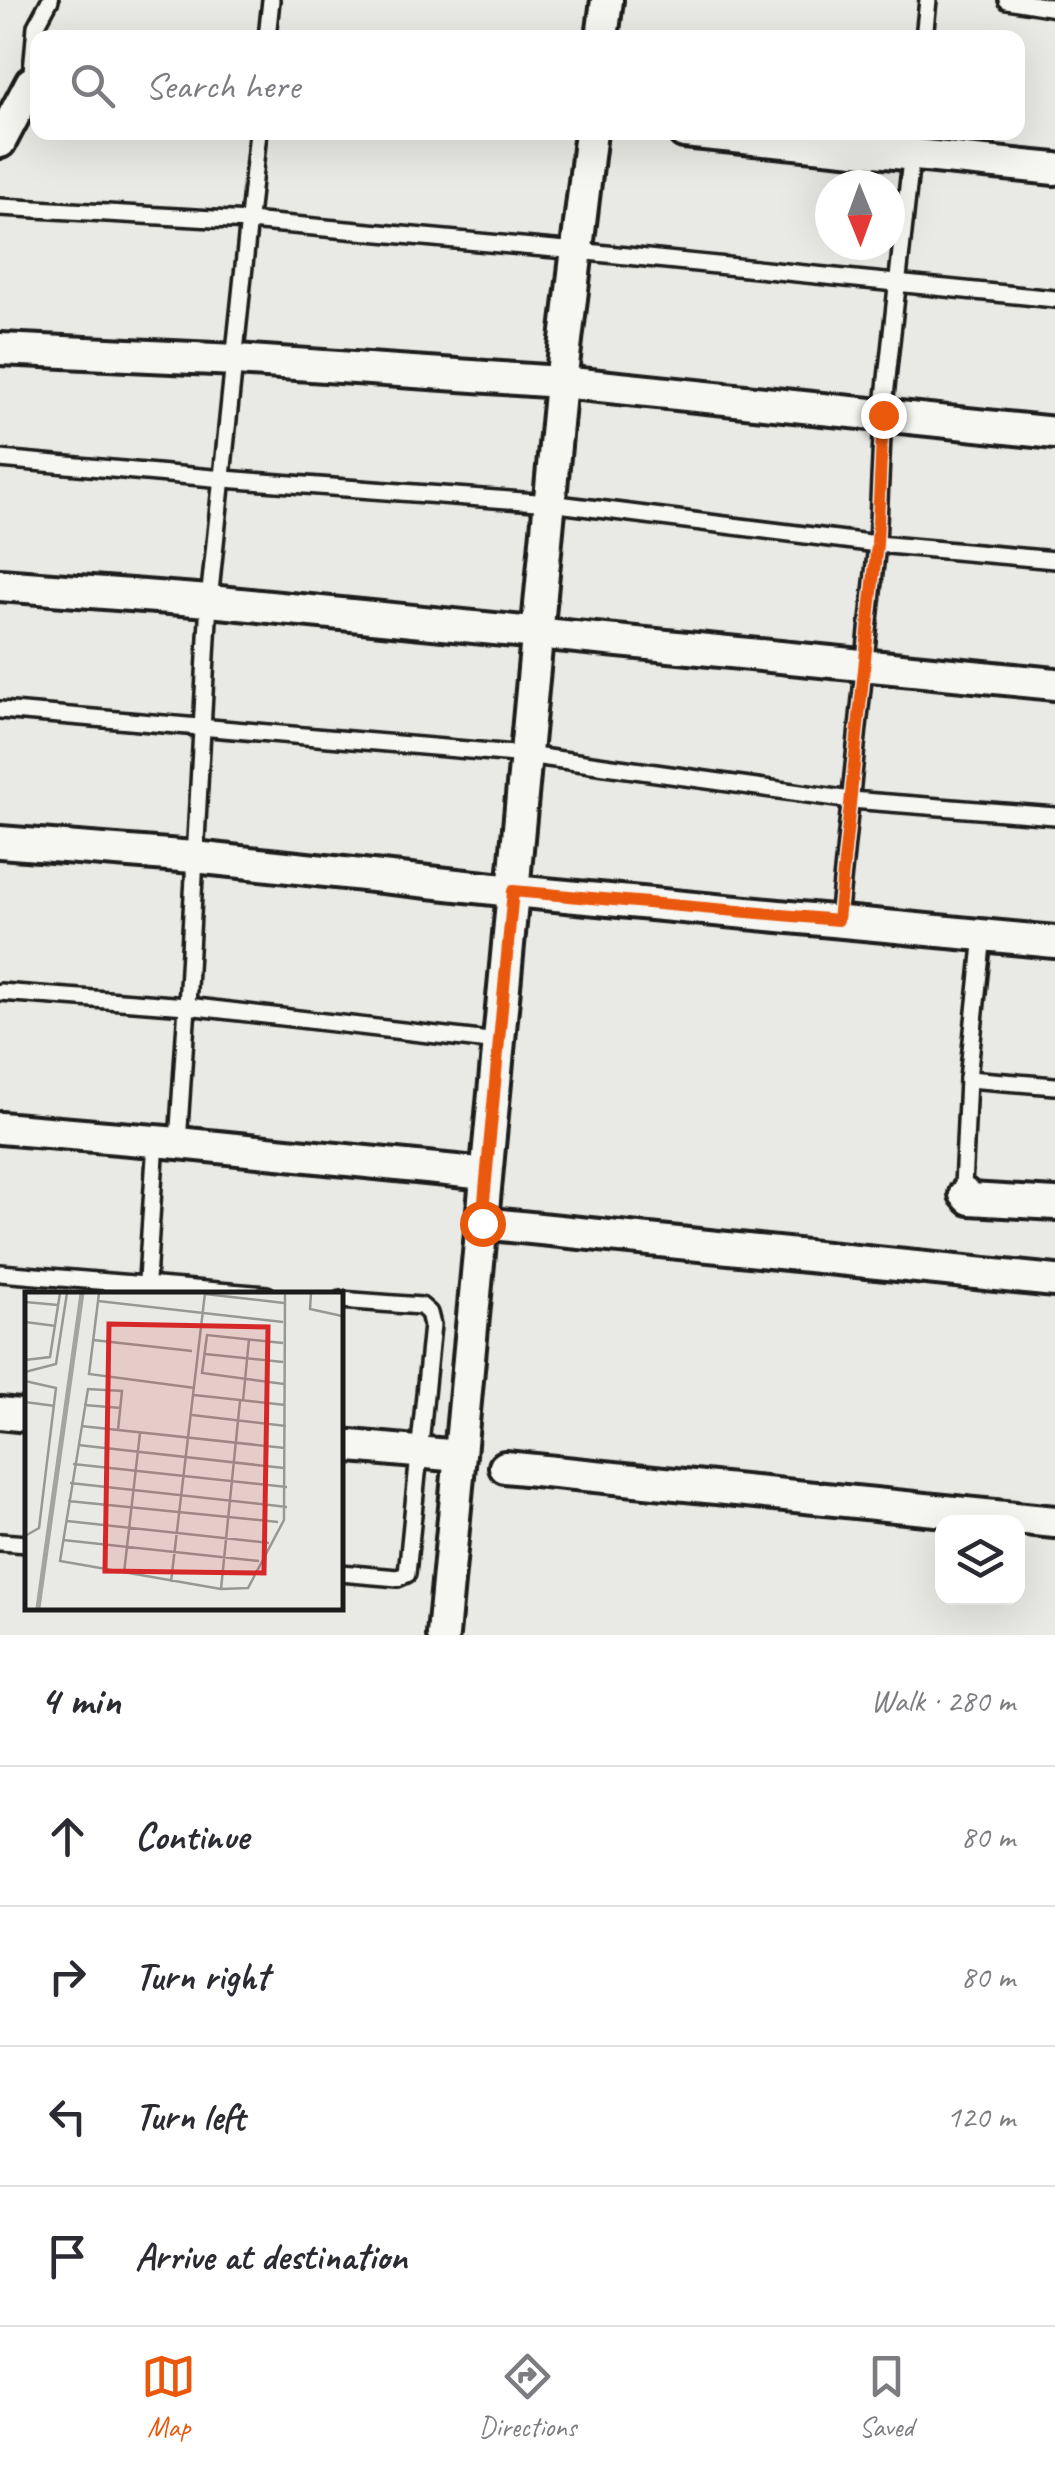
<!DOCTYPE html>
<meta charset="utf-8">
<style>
:root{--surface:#fff;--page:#f2f2f3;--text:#2b2b33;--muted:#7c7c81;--line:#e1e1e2;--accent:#ea580c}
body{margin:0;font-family:Caveat,sans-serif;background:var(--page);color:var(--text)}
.controls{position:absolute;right:30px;bottom:30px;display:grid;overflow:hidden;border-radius:20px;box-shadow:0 10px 40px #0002}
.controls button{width:90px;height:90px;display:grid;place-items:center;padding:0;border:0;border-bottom:2px solid var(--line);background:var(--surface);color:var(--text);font:50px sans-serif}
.compass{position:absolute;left:815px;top:170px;width:90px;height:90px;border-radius:50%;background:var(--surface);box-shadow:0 10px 40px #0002;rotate:179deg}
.stop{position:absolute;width:30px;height:30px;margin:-22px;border:8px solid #ea580c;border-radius:50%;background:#fff}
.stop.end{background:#ea580c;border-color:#fff;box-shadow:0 2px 10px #0008}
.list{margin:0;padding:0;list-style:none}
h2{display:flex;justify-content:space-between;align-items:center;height:130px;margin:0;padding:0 40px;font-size:42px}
h2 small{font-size:32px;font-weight:400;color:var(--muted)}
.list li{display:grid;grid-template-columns:65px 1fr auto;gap:30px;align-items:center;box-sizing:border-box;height:140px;padding:0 40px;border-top:2px solid var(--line)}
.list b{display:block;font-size:38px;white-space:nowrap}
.list em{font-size:32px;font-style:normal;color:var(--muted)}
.icon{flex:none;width:55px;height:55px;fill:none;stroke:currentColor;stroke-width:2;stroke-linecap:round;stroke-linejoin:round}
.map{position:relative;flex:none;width:1055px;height:1635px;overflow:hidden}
.search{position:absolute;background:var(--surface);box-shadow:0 10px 40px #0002;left:30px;right:30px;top:30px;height:110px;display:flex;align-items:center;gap:25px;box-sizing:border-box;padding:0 35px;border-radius:20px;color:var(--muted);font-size:38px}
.sheet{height:690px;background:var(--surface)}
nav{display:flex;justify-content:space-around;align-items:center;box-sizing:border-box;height:140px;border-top:2px solid var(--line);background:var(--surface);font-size:28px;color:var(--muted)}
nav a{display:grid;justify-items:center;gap:5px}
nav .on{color:var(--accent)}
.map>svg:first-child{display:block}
</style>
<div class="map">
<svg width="1055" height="1635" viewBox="0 0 1055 1635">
<rect width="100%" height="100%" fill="#e9e9e5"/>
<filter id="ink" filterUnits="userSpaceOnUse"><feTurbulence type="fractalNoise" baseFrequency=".01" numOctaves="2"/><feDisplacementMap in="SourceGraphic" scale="20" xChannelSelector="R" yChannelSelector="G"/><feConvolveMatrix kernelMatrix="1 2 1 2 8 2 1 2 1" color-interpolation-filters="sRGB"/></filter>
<g filter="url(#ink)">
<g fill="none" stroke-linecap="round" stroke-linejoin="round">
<g stroke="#1c1c1c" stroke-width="22">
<g id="service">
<polyline points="1007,0 1055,8"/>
<polyline points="267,38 271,0"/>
<polyline points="924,38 928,0"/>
<polyline points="31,83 36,26 50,0"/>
<polyline points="0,207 249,221 577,251 1055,299"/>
<polyline points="0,459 224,479 550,503 877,544 1055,560"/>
<polyline points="0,710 526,755 851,800 1055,816"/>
<polyline points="838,920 877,544 883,415 914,132"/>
<polyline points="0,992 187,1006 498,1042"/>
<polyline points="968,1079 1055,1086"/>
<polyline points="178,1143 187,1006 209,601 258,132"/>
<polyline points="965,1194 963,1187 968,1079 983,935"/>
<polyline points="0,1273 267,1295"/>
<polyline points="146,1295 156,1141"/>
<polyline points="340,1300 421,1306 429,1313 432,1325 407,1574 398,1578 340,1573"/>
<polyline points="0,1542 28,1544"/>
</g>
</g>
<g stroke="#1c1c1c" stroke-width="38">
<g id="minor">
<polyline points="602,38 607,0"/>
<polyline points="684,132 1055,169"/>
<polyline points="0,142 31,83 38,83"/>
<polyline points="0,349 236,360 561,382 1055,433"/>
<polyline points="0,585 209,601 1055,684"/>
<polyline points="0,842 194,857 513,891 1055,942"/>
<polyline points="0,1128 178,1143 486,1174"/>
<polyline points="965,1194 970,1199 1055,1204"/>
<polyline points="481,1223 1055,1281"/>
<polyline points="0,1413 28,1416"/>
<polyline points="340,1445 459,1456"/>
<polyline points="505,1467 1055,1522"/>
<polyline points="443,1635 561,382 591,132"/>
</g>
</g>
<use href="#service" stroke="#f6f6f2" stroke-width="15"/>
<use href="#minor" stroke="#f6f6f2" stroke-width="30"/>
</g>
</g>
<g fill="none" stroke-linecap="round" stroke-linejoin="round" filter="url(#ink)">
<polyline stroke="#ea580c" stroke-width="12" points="482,1223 513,891 838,920 877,544 883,415"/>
</g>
<g transform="translate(25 1292)">
<rect width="318" height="318" fill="#e9e9e5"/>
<path fill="none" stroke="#a3a3a1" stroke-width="5" d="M13,316L57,1"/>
<path fill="none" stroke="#979795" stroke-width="2.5" d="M74,1L64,82L170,96M286,1L285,17L317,24M180,2L259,11M73,9L258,30M0,10L33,13M0,30L31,34M68,48L167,59M258,51L182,43L177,81L259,92M180,62L258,70M0,68L25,65L35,1M0,80L31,72L42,1M0,89L31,96L14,236L0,244M169,103L260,113M218,109L224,47M0,110L30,114M59,113L96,116M167,123L261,134M56,134L260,156M93,138L97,99L63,97L35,269L196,297L215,109M53,153L259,176M48,172L262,195M45,191L262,215M43,209L253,230M42,229L244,251M38,248L234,269M99,281L115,141M146,290L180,1M196,297L223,296L259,228L260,1"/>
<path fill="#d62828" fill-opacity="0.15" stroke="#d62828" stroke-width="5" d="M84,32L243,35L239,281L80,279Z"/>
<rect width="318" height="318" fill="none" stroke="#1c1c1c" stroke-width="5"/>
</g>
</svg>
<div class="controls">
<button><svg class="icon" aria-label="layers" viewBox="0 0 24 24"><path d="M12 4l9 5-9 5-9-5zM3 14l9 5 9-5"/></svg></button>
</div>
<svg class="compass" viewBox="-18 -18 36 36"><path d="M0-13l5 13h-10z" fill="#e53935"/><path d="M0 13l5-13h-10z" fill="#7c7c81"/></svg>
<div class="stop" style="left:482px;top:1223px"></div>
<div class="stop end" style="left:883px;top:415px"></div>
<div class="search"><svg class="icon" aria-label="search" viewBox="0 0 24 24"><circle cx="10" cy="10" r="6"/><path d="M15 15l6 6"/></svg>Search here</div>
</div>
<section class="sheet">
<h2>4 min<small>Walk · 280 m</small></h2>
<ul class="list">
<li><svg class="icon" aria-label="ahead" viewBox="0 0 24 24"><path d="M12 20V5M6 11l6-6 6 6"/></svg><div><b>Continue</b></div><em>80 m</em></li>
<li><svg class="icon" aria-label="right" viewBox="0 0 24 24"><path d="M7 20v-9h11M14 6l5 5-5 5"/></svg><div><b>Turn right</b></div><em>80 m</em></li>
<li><svg class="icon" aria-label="left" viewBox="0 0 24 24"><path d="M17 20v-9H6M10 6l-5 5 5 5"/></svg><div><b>Turn left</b></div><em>120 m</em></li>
<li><svg class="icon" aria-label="arrive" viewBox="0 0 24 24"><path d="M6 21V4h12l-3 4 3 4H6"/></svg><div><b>Arrive at destination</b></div></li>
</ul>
</section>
<nav>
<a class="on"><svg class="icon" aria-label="map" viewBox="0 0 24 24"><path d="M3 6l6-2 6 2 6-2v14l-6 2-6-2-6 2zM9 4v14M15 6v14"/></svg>Map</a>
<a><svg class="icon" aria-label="directions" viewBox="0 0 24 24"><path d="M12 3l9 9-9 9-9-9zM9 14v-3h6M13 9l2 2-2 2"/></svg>Directions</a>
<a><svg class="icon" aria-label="saved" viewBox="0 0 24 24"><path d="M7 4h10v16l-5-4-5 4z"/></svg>Saved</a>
</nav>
